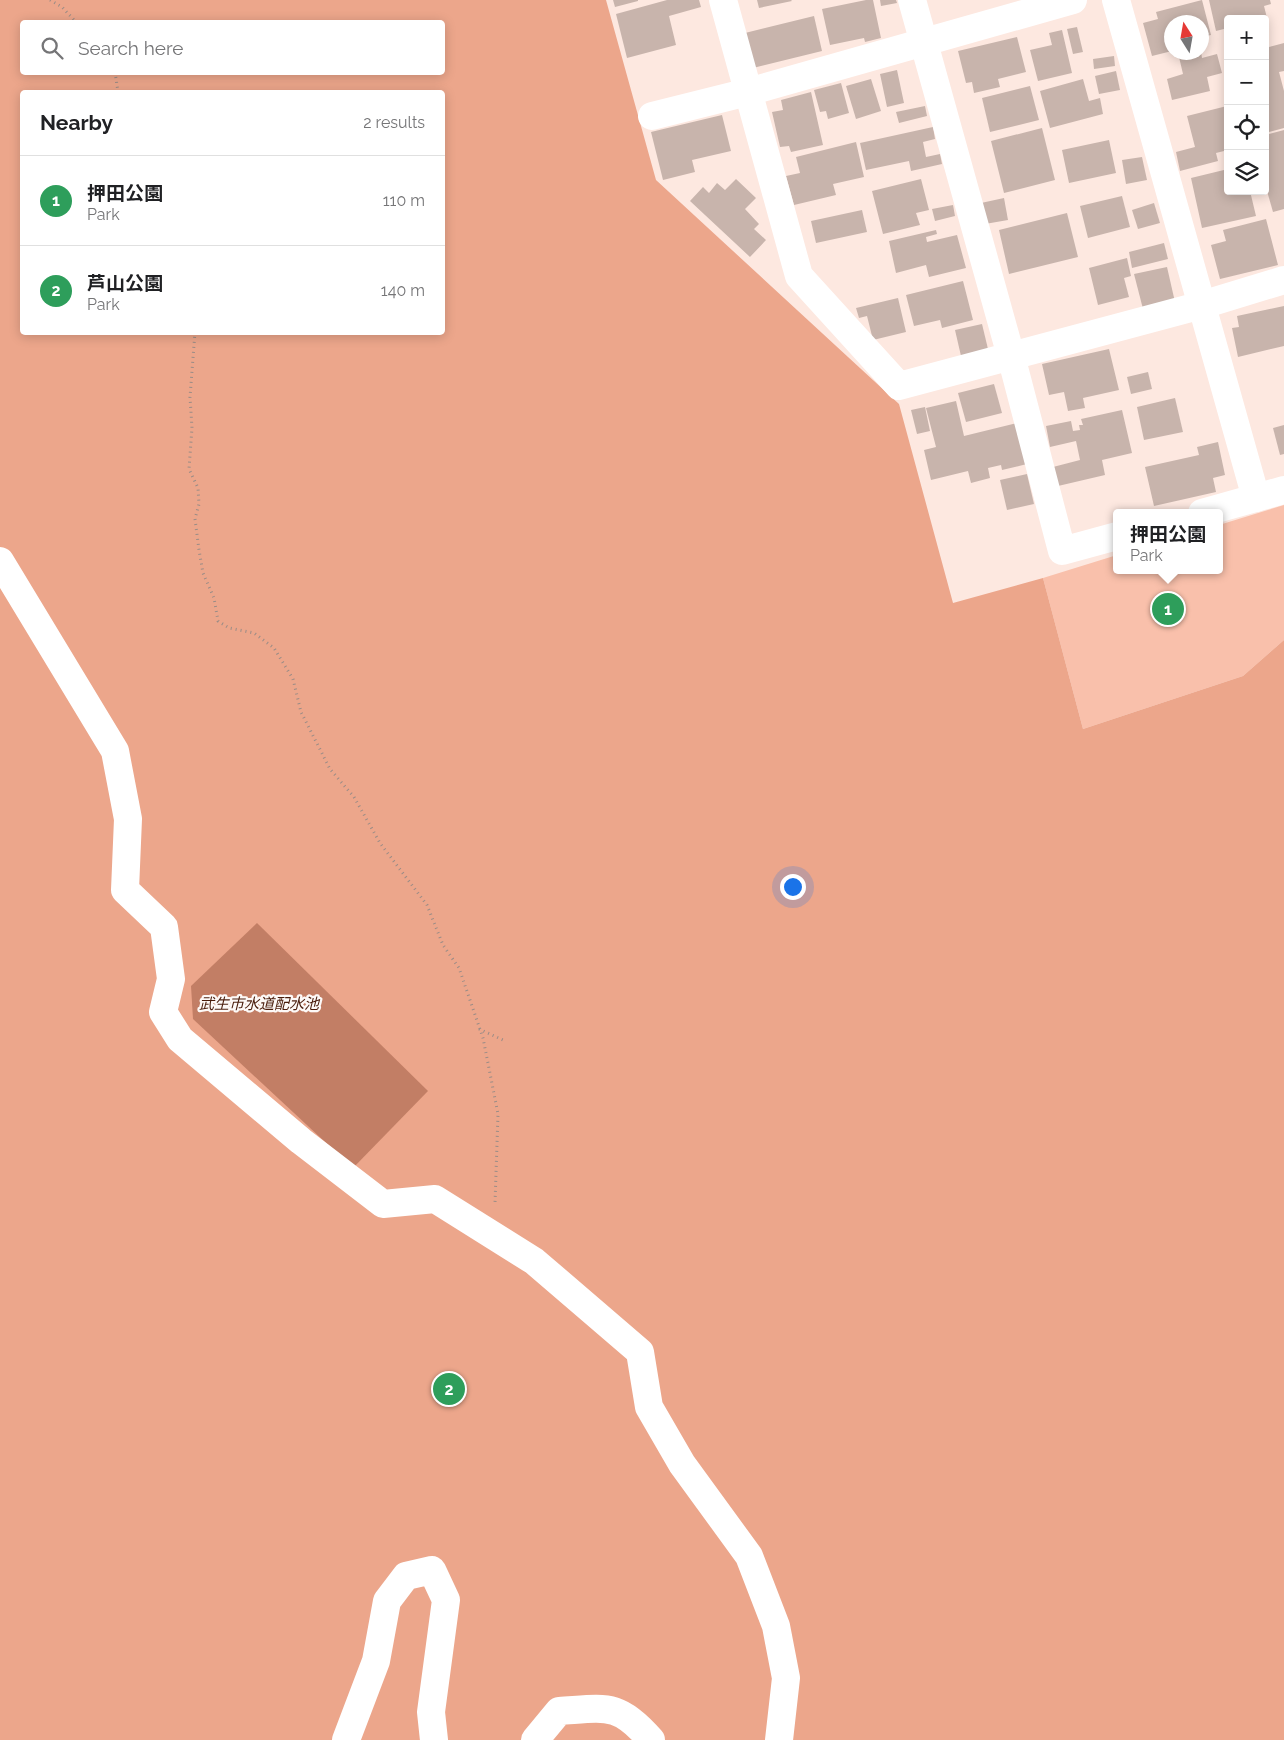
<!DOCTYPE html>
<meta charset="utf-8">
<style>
:root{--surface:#fff;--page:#f2f2f2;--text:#202124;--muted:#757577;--line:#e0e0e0;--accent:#2678c7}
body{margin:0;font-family:Raleway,"Noto Sans JP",sans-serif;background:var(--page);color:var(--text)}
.controls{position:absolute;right:15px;top:15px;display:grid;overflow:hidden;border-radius:5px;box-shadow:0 2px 12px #0003}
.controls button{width:45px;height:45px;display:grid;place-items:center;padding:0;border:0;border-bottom:1px solid var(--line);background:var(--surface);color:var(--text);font:25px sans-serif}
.compass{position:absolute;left:1164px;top:15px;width:45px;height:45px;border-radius:50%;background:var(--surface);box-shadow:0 2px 12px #0003;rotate:349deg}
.you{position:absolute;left:792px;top:886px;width:18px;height:18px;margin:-12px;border:4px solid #fff;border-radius:50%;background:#1a73e8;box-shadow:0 0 0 8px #1a73e833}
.badge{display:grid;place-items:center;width:32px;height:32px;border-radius:50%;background:var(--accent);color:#fff;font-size:16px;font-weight:700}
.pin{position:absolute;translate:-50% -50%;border:2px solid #fff;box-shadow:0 1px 5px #0006}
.popup{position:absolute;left:1113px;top:509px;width:110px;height:65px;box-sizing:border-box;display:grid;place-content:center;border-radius:5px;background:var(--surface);filter:drop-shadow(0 1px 4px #0005);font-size:16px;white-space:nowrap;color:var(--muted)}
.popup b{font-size:19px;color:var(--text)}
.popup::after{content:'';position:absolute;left:50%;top:100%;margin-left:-10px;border:10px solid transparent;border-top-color:var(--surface)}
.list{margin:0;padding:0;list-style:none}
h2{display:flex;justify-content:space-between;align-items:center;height:65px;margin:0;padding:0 20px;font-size:21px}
h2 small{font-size:16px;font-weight:400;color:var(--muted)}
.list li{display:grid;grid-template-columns:32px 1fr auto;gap:15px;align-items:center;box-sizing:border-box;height:90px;padding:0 20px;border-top:1px solid var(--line)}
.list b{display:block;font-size:19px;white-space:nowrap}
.list p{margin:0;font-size:16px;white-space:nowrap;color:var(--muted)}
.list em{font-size:16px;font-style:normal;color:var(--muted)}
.icon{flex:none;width:28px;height:28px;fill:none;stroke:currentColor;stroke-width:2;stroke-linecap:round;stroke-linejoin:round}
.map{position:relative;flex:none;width:1284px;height:1740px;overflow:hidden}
.search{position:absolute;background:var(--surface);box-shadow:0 2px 12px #0003;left:20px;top:20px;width:425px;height:55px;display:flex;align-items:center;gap:12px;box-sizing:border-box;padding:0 18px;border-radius:5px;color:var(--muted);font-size:19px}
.panel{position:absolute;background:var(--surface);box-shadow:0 2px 12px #0003;left:20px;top:90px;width:425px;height:245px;border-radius:5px}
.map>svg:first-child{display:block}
</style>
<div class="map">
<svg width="1284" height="1740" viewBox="0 0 1284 1740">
<rect width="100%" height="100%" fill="#fde8e0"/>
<polygon fill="#f9c0ab" points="1284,505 1284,640 1243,676 1083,729 1043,578 1117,555 1117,570 1219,570 1219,525"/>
<path fill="#eca68b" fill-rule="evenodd" d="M0,0H606L656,180L899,404L953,603L1043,578L1083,729L1243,676L1284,640V1740H0ZM22,22H442V72H22ZM22,92H442V332H22Z"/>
<polygon fill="#c27e65" points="257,923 428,1091 353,1168 193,1019 191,986"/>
<g fill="#c8b4ac">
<polygon points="613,0 638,0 638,1 615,7"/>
<polygon points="667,0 699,0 701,7 669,16 676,45 627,58 616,14"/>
<polygon points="757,0 791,0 792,1 759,8"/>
<polygon points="866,0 873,0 881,38 865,42 864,38 830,45 822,9"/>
<polygon points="880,0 896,0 897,3 881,6"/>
<polygon points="1202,0 1211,35 1202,37 1202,22 1172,22 1172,51 1152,56 1143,23 1158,19 1156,12"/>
<polygon points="1209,0 1270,0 1271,4 1264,6 1267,18 1228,19 1228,28 1216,31"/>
<polygon points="814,16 822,51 753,68 745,33"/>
<polygon points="1077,27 1083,52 1073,54 1067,29"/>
<polygon points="1062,30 1072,73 1038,81 1030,50 1052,45 1049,33"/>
<polygon points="1017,37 1026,72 998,79 1000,87 974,93 972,82 966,83 958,51"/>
<polygon points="1284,43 1284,71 1279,72 1284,91 1284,128 1265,133 1265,48"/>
<polygon points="1199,52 1201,52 1202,58 1217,54 1222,73 1207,77 1210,91 1172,100 1167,79 1183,74 1179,57"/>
<polygon points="1114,56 1115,66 1094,69 1093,59"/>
<polygon points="897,70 904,103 887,107 880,74"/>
<polygon points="1116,71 1120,90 1099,94 1095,76"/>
<polygon points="871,79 881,111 856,119 846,86"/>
<polygon points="1083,79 1089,101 1100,98 1103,114 1050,128 1040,91"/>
<polygon points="841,83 849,113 828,119 826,111 820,112 814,90"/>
<polygon points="1030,86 1039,120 990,132 982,98"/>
<polygon points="811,92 823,145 791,152 789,146 780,147 772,112 783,110 781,100"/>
<polygon points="925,106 927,116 899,123 896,112"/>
<polygon points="1227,106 1228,150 1216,153 1218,161 1180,171 1176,152 1195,147 1187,116"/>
<polygon points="722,115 731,151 692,160 695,172 663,180 651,132"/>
<polygon points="933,127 935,139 923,142 926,157 940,154 942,164 911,171 909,161 866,170 860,143"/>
<polygon points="1042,128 1055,180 1004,193 991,141"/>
<polygon points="1284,130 1284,209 1273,212 1265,184 1265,135"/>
<polygon points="1109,140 1116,173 1069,183 1062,150"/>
<polygon points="856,142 864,177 833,184 836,195 794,205 786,176 800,173 796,157"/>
<polygon points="1142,157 1147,180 1126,184 1122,160"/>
<polygon points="1228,169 1228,191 1250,191 1256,216 1202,228 1191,178"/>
<polygon points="736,179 756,198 745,209 759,224 754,229 766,240 750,257 690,201 703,187 709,193 717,183 725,190"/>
<polygon points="921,179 929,210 916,213 920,225 883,234 872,191"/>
<polygon points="1122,196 1130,227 1088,238 1080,206"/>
<polygon points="1004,198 1008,220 985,224 981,203"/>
<polygon points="1154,203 1160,223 1138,229 1132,210"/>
<polygon points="953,205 955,216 935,221 932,209"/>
<polygon points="862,210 867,232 816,243 811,221"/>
<polygon points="1067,213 1078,257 1009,274 999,230"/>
<polygon points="1266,219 1278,265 1220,279 1211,245 1226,241 1223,230"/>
<polygon points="936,230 937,234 926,237 927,242 957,235 966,268 929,277 926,265 896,273 889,241"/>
<polygon points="1164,243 1168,259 1132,268 1129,252"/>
<polygon points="1127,258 1131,276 1124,278 1129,297 1098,305 1089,268"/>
<polygon points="1167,267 1175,302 1143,309 1134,274"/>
<polygon points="963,281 973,320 942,328 940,320 914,326 906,295"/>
<polygon points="898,298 906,332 873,340 867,316 859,318 856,308"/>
<polygon points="1284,306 1284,346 1238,357 1232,328 1239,327 1237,316"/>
<polygon points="982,324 988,349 961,356 955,330"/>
<polygon points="1109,349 1119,390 1083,398 1085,408 1068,411 1064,392 1049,395 1042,364"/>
<polygon points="1148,372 1152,389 1131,394 1127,377"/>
<polygon points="994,384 1002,413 966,422 958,393"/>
<polygon points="1175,398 1183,432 1144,440 1137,407"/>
<polygon points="956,401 964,436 1017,423 1027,464 1002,470 1001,465 988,468 990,478 971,483 968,471 931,480 924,450 936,447 926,408"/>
<polygon points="925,407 930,431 917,434 911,410"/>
<polygon points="1122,410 1132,453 1102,460 1105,475 1058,486 1053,467 1080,460 1076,441 1050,447 1046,426 1071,421 1073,431 1080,430 1079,425 1083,425 1081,419"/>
<polygon points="1284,425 1284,454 1280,455 1273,428"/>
<polygon points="1218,442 1225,475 1213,478 1216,492 1154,506 1145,467 1199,455 1197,447"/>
<polygon points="1027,474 1034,504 1007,510 1000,480"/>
</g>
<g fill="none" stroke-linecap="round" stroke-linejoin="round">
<g stroke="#9a8c86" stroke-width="3" stroke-dasharray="1 4" stroke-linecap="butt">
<polyline points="50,0 62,7 76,22"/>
<polyline points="115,72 118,92"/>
<polyline points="195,332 190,397 192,428 189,469 198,488 199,504 195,519 199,550 203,573 214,598 218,621 229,628 254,633 274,648 293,679 301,712 330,769 354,797 380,843 427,905 443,945 459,968 483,1038 498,1114 495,1203"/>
<polyline points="479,1029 503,1040"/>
</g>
<g stroke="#fff" stroke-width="28">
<polyline points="723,0 799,276 899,386 1202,305 1284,280"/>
<polyline points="912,0 1011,356 1062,551 1117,536"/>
<polyline points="1116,0 1256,498"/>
<polyline points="652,116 748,92 1073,0"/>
<polyline points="1202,513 1284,490"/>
<polyline points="0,561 115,751 128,819 125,890 164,927 171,979 163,1012 180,1039 301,1141 383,1204 435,1199 534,1261 640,1352 649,1407 682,1464 749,1556 776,1626 786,1678 779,1740"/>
<polyline points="346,1740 376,1661 387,1601 406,1576 432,1570 446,1600 431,1712 434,1740"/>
<path d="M535,1740L559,1711C606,1708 618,1702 651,1740"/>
</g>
</g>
<g text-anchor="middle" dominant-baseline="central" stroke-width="4.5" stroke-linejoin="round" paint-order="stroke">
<g font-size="15" font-style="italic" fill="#491c0b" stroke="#fdf9f7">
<text x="259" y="1004">武生市水道配水池</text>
</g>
</g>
</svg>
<div class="controls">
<button>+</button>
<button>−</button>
<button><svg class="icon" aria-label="locate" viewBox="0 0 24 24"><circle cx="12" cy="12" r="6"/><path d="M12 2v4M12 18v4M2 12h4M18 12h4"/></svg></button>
<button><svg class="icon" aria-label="layers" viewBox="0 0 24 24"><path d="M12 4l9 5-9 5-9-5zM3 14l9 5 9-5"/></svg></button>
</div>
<svg class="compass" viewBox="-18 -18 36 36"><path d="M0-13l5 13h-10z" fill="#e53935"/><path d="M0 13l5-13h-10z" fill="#757577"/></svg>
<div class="you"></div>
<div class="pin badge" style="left:1168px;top:609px;background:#2e9e5b">1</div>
<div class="popup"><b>押田公園</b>Park</div>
<div class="pin badge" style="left:449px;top:1389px;background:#2e9e5b">2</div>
<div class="search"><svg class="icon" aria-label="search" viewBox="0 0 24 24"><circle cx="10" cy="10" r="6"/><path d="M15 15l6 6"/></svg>Search here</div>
<section class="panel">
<h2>Nearby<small>2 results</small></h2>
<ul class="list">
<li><span class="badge" style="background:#2e9e5b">1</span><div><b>押田公園</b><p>Park</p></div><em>110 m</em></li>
<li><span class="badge" style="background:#2e9e5b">2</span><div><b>芦山公園</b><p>Park</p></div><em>140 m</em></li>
</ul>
</section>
</div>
